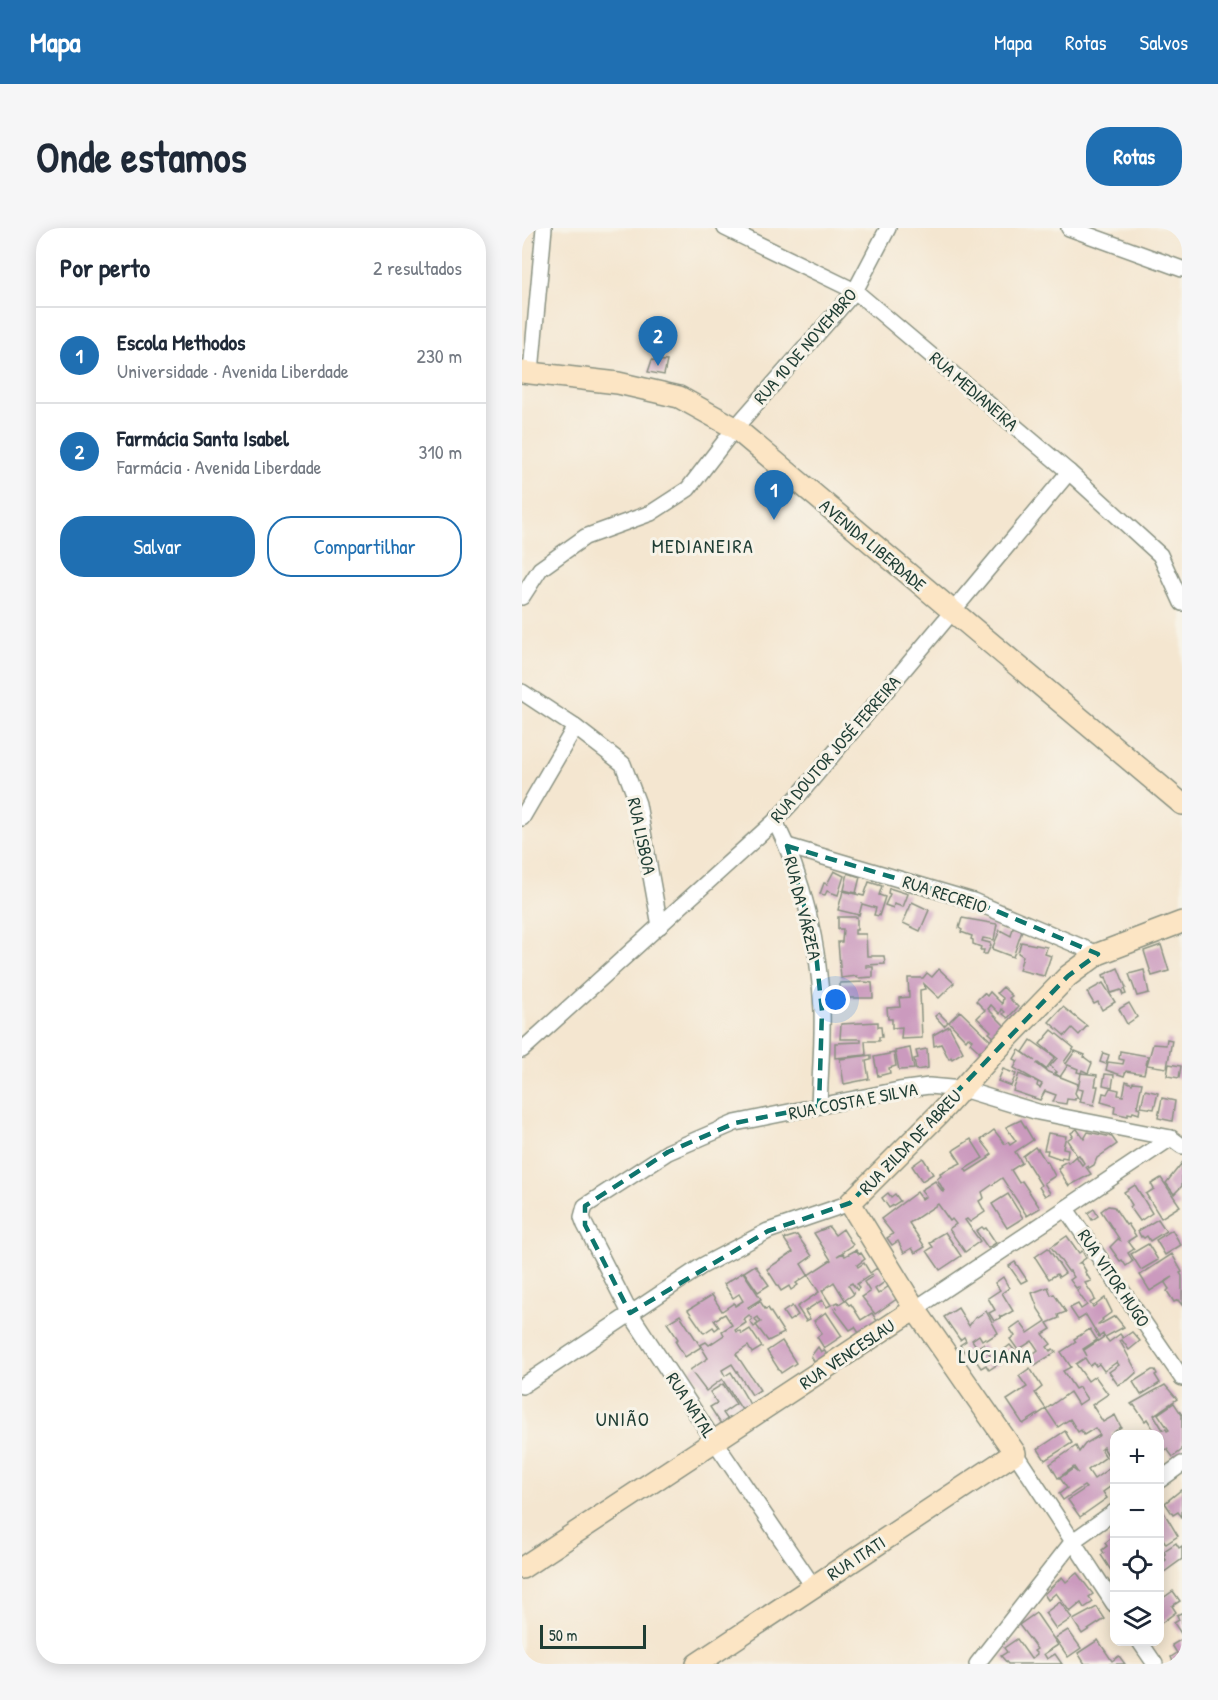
<!DOCTYPE html>
<html lang="pt">
<meta charset="utf-8">
<style>
:root{--surface:#fff;--page:#f6f6f7;--text:#1f2937;--muted:#747a83;--line:#e0e1e3;--accent:#1f6fb2}
body{margin:0;font-family:"Patrick Hand",sans-serif;background:var(--page);color:var(--text)}
.controls{position:absolute;right:18px;bottom:18px;display:grid;overflow:hidden;border-radius:12px;box-shadow:0 3px 15px #0003}
.controls button{width:54px;height:54px;display:grid;place-items:center;padding:0;border:0;border-bottom:2px solid var(--line);background:var(--surface);color:var(--text);font:30px sans-serif}
.scale{position:absolute;left:18px;bottom:15px;width:106px;box-sizing:border-box;padding-left:6px;border:3px solid #1f3d34;border-top:0;font-size:16px;line-height:21px;white-space:nowrap;color:#1f3d34;-webkit-text-stroke:4px #f7f3e8;paint-order:stroke}
.you{position:absolute;left:314px;top:772px;width:21px;height:21px;margin:-15px;border:4px solid #fff;border-radius:50%;background:#1a73e8;box-shadow:0 0 0 9px #1a73e833}
.badge{display:grid;place-items:center;width:39px;height:39px;border-radius:50%;background:var(--accent);color:#fff;font-size:20px;font-weight:700}
.pin{position:absolute;translate:-50% -50px;filter:drop-shadow(0 2px 3px #0008)}
.pin::after{content:'';position:absolute;top:32px;width:21px;height:18px;background:inherit;clip-path:polygon(0 0,100% 0,50% 100%)}
.list{margin:0;padding:0;list-style:none}
h2{display:flex;justify-content:space-between;align-items:center;height:78px;margin:0;padding:0 24px;font-size:26px}
h2 small{font-size:20px;font-weight:400;color:var(--muted)}
.list li{display:grid;grid-template-columns:39px 1fr auto;gap:18px;align-items:center;box-sizing:border-box;height:96px;padding:0 24px;border-top:2px solid var(--line)}
.list b{display:block;font-size:22px;white-space:nowrap}
.list p{margin:0;font-size:20px;white-space:nowrap;color:var(--muted)}
.list em{font-size:20px;font-style:normal;color:var(--muted)}
.actions{display:flex;gap:12px;padding:18px 24px}
.actions a{flex:1;padding:14px 0;border:2px solid var(--accent);border-radius:24px;text-align:center;font-size:21px;color:var(--accent)}
.actions .main{background:var(--accent);color:#fff}
.icon{flex:none;width:33px;height:33px;fill:none;stroke:currentColor;stroke-width:2;stroke-linecap:round;stroke-linejoin:round}
.map{position:relative;flex:none;width:660px;height:1436px;overflow:hidden;border-radius:24px}
header{display:flex;align-items:center;gap:36px;box-sizing:border-box;height:84px;padding:0 30px;background:var(--accent);color:#fff}
header strong{font-size:28px}
nav{display:flex;gap:33px;margin-inline-start:auto;font-size:21px}
.intro{display:flex;align-items:center;justify-content:space-between;box-sizing:border-box;height:144px;padding:0 36px}
h1{margin:0;font-size:42px}
.button{padding:15px 27px;border-radius:24px;background:var(--accent);color:#fff;font-size:21px;font-weight:700}
main{display:flex;gap:36px;padding:0 36px}
aside{flex:1;background:var(--surface);border-radius:24px;box-shadow:0 3px 15px #0003}
.map>svg:first-child{display:block}
</style>
<header>
<strong>Mapa</strong>
<nav><a>Mapa</a><a>Rotas</a><a>Salvos</a></nav>
</header>
<div class="intro"><h1>Onde estamos</h1><a class="button">Rotas</a></div>
<main>
<aside>
<h2>Por perto<small>2 resultados</small></h2>
<ul class="list">
<li><span class="badge">1</span><div><b>Escola Methodos</b><p>Universidade · Avenida Liberdade</p></div><em>230 m</em></li>
<li><span class="badge">2</span><div><b>Farmácia Santa Isabel</b><p>Farmácia · Avenida Liberdade</p></div><em>310 m</em></li>
</ul>
<div class="actions"><a class="main">Salvar</a><a>Compartilhar</a></div>
</aside>
<div class="map">
<svg width="660" height="1436" viewBox="0 0 660 1436">
<rect width="100%" height="100%" fill="#f7f3e8"/>
<filter id="ink" filterUnits="userSpaceOnUse"><feTurbulence type="fractalNoise" baseFrequency=".0167" numOctaves="2"/><feDisplacementMap in="SourceGraphic" scale="12" xChannelSelector="R" yChannelSelector="G"/><feConvolveMatrix kernelMatrix="1 2 1 2 8 2 1 2 1" color-interpolation-filters="sRGB"/></filter>
<filter id="wash" filterUnits="userSpaceOnUse"><feTurbulence type="fractalNoise" baseFrequency=".008" numOctaves="4" result="noise"/><feDisplacementMap in="SourceGraphic" scale="24" xChannelSelector="R" yChannelSelector="G"/><feGaussianBlur stdDeviation="1.35" result="paint"/><feColorMatrix in="noise" values="0 0 0 0 0 0 0 0 0 0 0 0 0 0 0 0 0 1.4 0 .05"/><feComposite in="paint" operator="in"/></filter>
<g filter="url(#wash)">
<rect width="100%" height="100%" fill="#f4e6d0"/>
<g id="blocks">
<g fill="#cb9abe" fill-rule="evenodd">
<polygon points="130,132 145,133 142,147 126,144"/>
<polygon points="312,643 322,648 316,667 305,663 303,667 298,666 302,655 305,656"/>
<polygon points="326,645 338,649 334,665 322,662"/>
<polygon points="347,654 360,658 357,667 363,669 357,688 352,687 354,680 340,676 337,687 316,682 321,663 342,668"/>
<polygon points="367,660 386,666 381,679 372,676 371,680 363,677 368,666 366,665"/>
<polygon points="390,674 407,682 398,703 381,695"/>
<polygon points="316,689 335,689 335,702 333,702 333,706 344,706 345,728 362,728 363,736 344,737 344,739 351,739 351,749 336,750 335,748 319,750 316,714 320,714 321,701 316,701"/>
<polygon points="440,690 475,696 472,712 461,710 460,713 468,715 469,717 465,726 461,726 462,722 458,722 459,719 451,716 451,712 449,711 450,708 439,704 440,702 437,700"/>
<polygon points="491,700 500,703 491,729 470,721 478,702 489,708"/>
<polygon points="499,714 525,719 523,726 529,728 522,748 497,742 501,728 496,725"/>
<polygon points="639,717 647,743 630,748 622,723"/>
<polygon points="596,740 604,760 602,761 604,766 601,767 599,762 589,765 584,749 582,750 581,747"/>
<polygon points="417,741 432,755 417,770 402,756 403,761 398,762 398,765 400,810 379,811 380,799 370,800 370,791 366,791 365,780 378,779 377,770 387,769 386,750 401,750 405,745 410,749"/>
<polygon points="622,742 627,765 615,768 607,746"/>
<polygon points="343,754 350,755 351,770 318,770 318,755"/>
<polygon points="581,755 593,774 580,782 576,774 572,776 565,764"/>
<polygon points="481,759 490,768 487,770 496,779 486,790 481,786 483,784 480,781 478,786 469,777 466,781 484,799 473,810 467,805 469,803 455,790 463,782 454,773 462,765 465,768 468,764 480,776 481,770 475,765"/>
<polygon points="607,775 615,789 605,796 597,781"/>
<polygon points="541,779 565,798 557,807 550,800 543,808 527,794"/>
<polygon points="438,783 470,814 459,825 448,815 450,812 446,809 444,812 427,794"/>
<polygon points="417,785 426,794 422,798 413,788"/>
<polygon points="356,794 356,799 359,799 360,809 357,809 357,813 343,813 344,827 313,830 313,815 339,814 339,811 318,811 319,796"/>
<polygon points="427,798 441,824 430,831 429,829 427,831 419,816 412,818 411,807"/>
<polygon points="530,802 552,820 542,834 544,836 553,823 563,827 562,829 570,835 566,845 560,842 559,845 555,844 556,841 546,837 538,849 533,845 535,844 528,838 535,830 518,816"/>
<polygon points="645,811 650,812 645,840 625,837 631,816 644,817"/>
<polygon points="509,812 533,829 524,841 516,835 515,836 526,844 556,856 553,865 556,870 553,870 553,872 545,871 544,876 531,874 534,867 523,863 518,872 491,863 497,846 516,854 515,858 518,860 520,856 492,840 496,833 492,831 497,822 513,833 501,824"/>
<polygon points="388,820 392,841 377,842 373,823"/>
<polygon points="405,821 406,840 394,842 392,831 396,830 394,823"/>
<polygon points="598,823 626,828 622,846 604,843 602,848 584,842 586,834 601,836 602,832 597,831"/>
<polygon points="372,825 374,838 367,840 368,845 356,848 352,829"/>
<polygon points="581,825 587,827 584,836 578,834"/>
<polygon points="349,827 349,832 344,833 347,851 322,856 318,831"/>
<polygon points="647,836 659,838 657,850 645,848"/>
<polygon points="481,841 494,846 489,858 476,853"/>
<polygon points="559,845 575,847 573,858 576,858 572,877 558,874 561,862 556,861"/>
<polygon points="583,846 592,847 590,859 581,857"/>
<polygon points="604,853 610,856 611,854 620,855 615,879 618,880 617,886 611,884 610,886 606,885 606,888 592,885 593,878 579,874 581,865 585,866 588,860 597,862 596,867 601,868"/>
<polygon points="623,862 636,865 632,881 619,879"/>
<polygon points="640,870 653,873 650,893 636,890"/>
<polygon points="499,892 511,912 493,924 500,935 489,942 497,955 500,953 518,980 505,988 480,950 460,964 462,970 457,973 463,984 448,994 445,991 443,992 458,1013 443,1024 427,1001 434,996 430,991 428,993 416,976 387,995 403,1019 393,1025 390,1020 382,1025 376,1013 370,1017 365,1010 371,1006 359,991 395,964 400,971 404,968 399,962 413,953 421,964 422,963 415,951 419,948 418,945 439,935 431,923 433,921 449,911 461,930 443,941 445,944 467,930 466,929 470,926 459,912 472,902 483,916 486,914 488,917 494,913 484,899"/>
<polygon points="555,901 562,911 566,904 590,909 595,916 575,930 572,937 567,940 566,938 564,939 569,946 547,958 536,941 539,939 538,937 545,933 546,935 554,928 560,937 562,935 557,927 555,928 545,912 551,908 549,905"/>
<polygon points="526,905 544,908 541,920 546,921 545,930 540,929 539,931 525,926 526,922 522,922"/>
<polygon points="513,919 515,922 516,921 524,934 525,933 533,948 522,955 528,965 523,968 517,959 519,957 501,928"/>
<polygon points="401,930 411,946 400,953 390,938"/>
<polygon points="660,935 660,958 652,966 644,955"/>
<polygon points="639,950 658,978 639,990 624,966 632,961 629,956"/>
<polygon points="613,957 630,985 618,993 608,979 610,977 602,964"/>
<polygon points="366,965 369,969 373,966 378,973 367,980 360,970"/>
<polygon points="486,966 501,990 485,1000 470,976"/>
<polygon points="586,978 592,979 604,997 606,996 614,1008 606,1013 612,1021 606,1025 611,1033 604,1038 600,1032 598,1033 588,1019 596,1011 598,1012 579,983"/>
<polygon points="572,981 576,988 570,992 566,985"/>
<polygon points="636,991 644,1003 628,1013 625,1008 622,1010 620,1008 619,1009 616,1003"/>
<polygon points="307,999 313,1007 321,1001 331,1017 315,1028 321,1025 323,1028 334,1022 337,1026 339,1025 343,1031 335,1037 336,1039 342,1035 348,1045 355,1040 364,1053 353,1061 356,1066 367,1058 376,1070 353,1086 340,1069 348,1064 342,1054 351,1048 350,1046 335,1056 337,1060 335,1062 330,1055 326,1057 332,1066 323,1072 312,1054 300,1063 309,1077 305,1079 300,1072 283,1083 288,1091 284,1093 275,1079 297,1064 286,1047 309,1032 292,1005"/>
<polygon points="460,999 462,1001 464,1000 474,1015 466,1020 454,1003"/>
<polygon points="650,1002 659,1017 643,1027 634,1012"/>
<polygon points="423,1004 439,1028 418,1042 405,1023 411,1019 408,1015 412,1013 411,1011"/>
<polygon points="275,1007 290,1028 279,1036 286,1047 274,1055 276,1057 269,1062 267,1058 259,1063 245,1041 271,1024 262,1011"/>
<path d="M545,1008L557,1025L560,1023L564,1030L557,1035H559L564,1043L563,1044L569,1053L563,1055L571,1067L573,1072L568,1075L571,1079L583,1070L590,1084L580,1091L581,1092L576,1096L577,1097L593,1088L602,1099L583,1109L587,1114L598,1106L601,1110L610,1104L618,1113L607,1122L600,1112L598,1113L615,1144L606,1152L596,1157L587,1144L597,1137L595,1134L582,1143L577,1136L574,1138L572,1135L568,1138L563,1130L554,1136L566,1153L573,1148L586,1166L570,1177L581,1194L593,1187L599,1199L589,1206L592,1211V1256L581,1264L585,1270L558,1289L546,1272L564,1260L562,1258L541,1272L537,1266L545,1260L538,1250L551,1241L556,1245L552,1239L536,1250L528,1236L554,1218L557,1224L563,1216L578,1207L573,1200L562,1207L559,1202L556,1204L548,1191L536,1199L524,1181L501,1196L485,1172L505,1159L497,1148L508,1140L520,1159L513,1165L524,1181L548,1164L556,1177L565,1171L557,1159L553,1161L541,1143L549,1139L539,1124L554,1114L552,1111L568,1101L575,1112L561,1121L565,1128L562,1122L582,1109L581,1106L577,1109L564,1087L556,1092L548,1080L556,1076L559,1081L565,1077L555,1063L558,1061L556,1059L554,1060L548,1052L552,1049L548,1043H546L529,1019ZM581,1219L592,1237L572,1251L566,1242L584,1229L579,1221Z"/>
<polygon points="626,1016 636,1032 619,1042 609,1026"/>
<polygon points="526,1020 543,1045 537,1049 535,1046 527,1051 513,1029"/>
<polygon points="650,1026 660,1044 658,1045 660,1048 660,1077 656,1072 652,1074 645,1063 647,1061 643,1055 651,1049 628,1063 618,1047"/>
<polygon points="493,1034 505,1052 499,1055 487,1038"/>
<polygon points="233,1037 247,1057 236,1064 222,1044"/>
<polygon points="221,1044 239,1071 226,1079 227,1081 238,1073 243,1081 246,1080 262,1105 246,1113 234,1097 239,1094 236,1089 233,1091 236,1096 232,1099 228,1093 230,1091 227,1087 222,1091 224,1095 213,1102 214,1104 218,1103 220,1106 228,1101 240,1119 230,1125 226,1118 214,1126 238,1162 230,1167 210,1136 200,1142 203,1148 209,1144 225,1171 228,1177 220,1182 200,1151 184,1163 168,1142 186,1130 178,1117 184,1114 187,1117 202,1107 200,1103 210,1097 203,1086 192,1092 197,1099 193,1102 191,1099 182,1105 166,1082 190,1067 200,1083 212,1075 213,1078 221,1073 217,1066 211,1070 202,1056"/>
<polygon points="481,1049 487,1060 480,1065 491,1083 480,1089 477,1087 479,1090 472,1093 467,1085 473,1082 466,1070 478,1062 473,1055"/>
<polygon points="526,1059 529,1067 532,1066 544,1084 536,1087 537,1090 525,1095 529,1101 521,1106 529,1116 525,1119 528,1123 531,1121 534,1124 513,1137 508,1128 516,1122 510,1113 496,1122 488,1111 493,1108 488,1101 498,1094 506,1105 524,1093 516,1081 510,1065"/>
<polygon points="323,1072 327,1077 329,1076 339,1092 350,1085 355,1093 337,1105 333,1099 328,1102 312,1081 315,1080 312,1076 316,1074 317,1076"/>
<polygon points="270,1078 276,1087 267,1093 261,1084"/>
<polygon points="436,1080 447,1098 452,1091 464,1083 476,1105 465,1112 463,1110 460,1112 457,1107 450,1112 454,1118 443,1125 438,1117 444,1113 442,1109 438,1112 422,1089"/>
<polygon points="304,1084 320,1108 302,1120 295,1109 300,1105 292,1093"/>
<polygon points="158,1087 179,1119 163,1129 153,1113 156,1111 145,1095"/>
<polygon points="260,1113 274,1135 259,1145 245,1123"/>
<polygon points="461,1116 470,1131 488,1117 494,1124 467,1142 464,1137 459,1140 448,1124"/>
<polygon points="296,1119 299,1124 302,1122 305,1127 293,1135 289,1128"/>
<polygon points="630,1142 633,1142 635,1146 633,1147 638,1155 619,1167 611,1154"/>
<polygon points="201,1156 214,1176 201,1185 206,1192 199,1196 188,1179 195,1175 188,1164"/>
<polygon points="643,1157 655,1171 632,1187 641,1202 644,1201 645,1203 647,1202 636,1186 652,1175 660,1187 660,1222 651,1229 645,1221 638,1226 638,1210 639,1213 642,1211 640,1208 638,1209 638,1206 625,1206 632,1202 625,1191 623,1193 612,1177 611,1178 609,1176"/>
<polygon points="543,1203 550,1215 523,1232 516,1221"/>
<polygon points="659,1262 660,1264 660,1289 656,1284 651,1287 643,1275"/>
<polygon points="638,1278 656,1308 644,1316 638,1306"/>
<polygon points="592,1308 592,1347 579,1327 582,1325 580,1322 585,1318 583,1315"/>
<polygon points="654,1315 657,1320 660,1318 660,1331 638,1347 638,1337 644,1332 641,1328 643,1326 642,1323"/>
<polygon points="555,1345 571,1366 567,1369 571,1374 562,1380 559,1375 548,1384 534,1365 526,1372 522,1366 540,1349 544,1354"/>
<polygon points="651,1363 658,1373 650,1378 654,1384 638,1396 638,1364 641,1370"/>
<polygon points="538,1374 550,1390 534,1401 523,1385"/>
<polygon points="575,1379 583,1391 560,1406 551,1392"/>
<polygon points="514,1385 536,1417 522,1426 525,1431 533,1426 540,1436 486,1436 479,1428 485,1424 482,1420 495,1411 509,1431 515,1426 512,1423 515,1421 497,1397"/>
<polygon points="659,1385 660,1386 660,1407 652,1395 657,1392 655,1387"/>
<polygon points="546,1402 559,1420 546,1429 533,1410"/>
<polygon points="660,1411 660,1433 652,1436 649,1429 655,1425 650,1417"/>
<polygon points="576,1412 590,1433 597,1428 603,1436 563,1436 556,1425"/>
</g>
</g>
</g>
<g filter="url(#ink)">
<use href="#blocks" fill-opacity="0" stroke="#8a9282" stroke-width="1.5"/>
<g fill="none" stroke-linecap="round" stroke-linejoin="round">
<g stroke="#8a9282" stroke-width="18">
<g id="street">
<polyline points="203,0 333,63 547,244 638,327 660,375"/>
<polyline points="547,0 660,41"/>
<polyline points="9,144 22,0"/>
<polyline points="0,369 18,341 63,309 129,285 166,261 213,200 333,63 366,0"/>
<polyline points="0,464 53,499 101,536 116,576 138,698"/>
<polyline points="0,590 53,499"/>
<path d="M253,593C282,651 297,718 300,782C301,814 298,847 297,878"/>
<polyline points="265,618 451,673 576,726"/>
<polyline points="0,822 253,593 277,567 547,244"/>
<polyline points="544,981 660,1150"/>
<polyline points="393,1081 649,910"/>
<polyline points="0,1158 180,1038 246,1003 328,975"/>
<polyline points="493,1225 592,1376"/>
<polyline points="638,1252 660,1236"/>
<polyline points="291,1358 193,1214 108,1085 63,997 60,989 63,978 146,924 213,895 377,862 407,858 440,861 516,884 649,910 660,918"/>
<polyline points="618,1414 633,1436"/>
<polyline points="455,1436 551,1313 592,1284"/>
</g>
</g>
<g stroke="#8a9282" stroke-width="24">
<g id="secondary">
<polyline points="0,144 96,155 157,169 213,200 660,576"/>
<polyline points="0,1340 393,1081"/>
<polyline points="175,1436 493,1225 393,1081 328,975 417,886 483,813 546,748 576,726 660,694"/>
</g>
</g>
<use href="#street" stroke="#fff" stroke-width="15"/>
<use href="#secondary" stroke="#fce5c4" stroke-width="21"/>
</g>
</g>
<path fill="none" stroke="#0f766e" stroke-width="4.5" stroke-dasharray="12 8" stroke-linejoin="round" d="M265,618L451,673L576,726L546,748L328,975L246,1003L108,1085L63,997V978L146,924L213,895L297,878L300,783L293,716Z"/>
<g text-anchor="middle" dominant-baseline="central" stroke-width="6" stroke-linejoin="round" paint-order="stroke">
<g font-size="18" fill="#1f3d34" stroke="#f7f3e8">
<text transform="translate(283 118) rotate(-49)">RUA 10 DE NOVEMBRO</text>
<text transform="translate(452 163) rotate(41)">RUA MEDIANEIRA</text>
<text transform="translate(351 317) rotate(40)">AVENIDA LIBERDADE</text>
<text transform="translate(313 521) rotate(-49)">RUA DOUTOR JOSÉ FERREIRA</text>
<text transform="translate(120 608) rotate(78)">RUA LISBOA</text>
<text transform="translate(423 666) rotate(18)">RUA RECREIO</text>
<text transform="translate(281 680) rotate(76)">RUA DA VÁRZEA</text>
<text transform="translate(331 873) rotate(-11)">RUA COSTA E SILVA</text>
<text transform="translate(388 914) rotate(-46)">RUA ZILDA DE ABREU</text>
<text transform="translate(592 1050) rotate(56)">RUA VITOR HUGO</text>
<text transform="translate(325 1126) rotate(-34)">RUA VENCESLAU</text>
<text transform="translate(169 1177) rotate(57)">RUA NATAL</text>
<text transform="translate(334 1330) rotate(-33)">RUA ITATI</text>
</g>
<g font-size="20" letter-spacing="1.5" fill="#1f3d34" stroke="#f7f3e8">
<text x="181" y="317">MEDIANEIRA</text>
<text x="474" y="1127">LUCIANA</text>
<text x="101" y="1190">UNIÃO</text>
</g>
</g>
</svg>
<div class="controls">
<button>+</button>
<button>−</button>
<button><svg class="icon" aria-label="locate" viewBox="0 0 24 24"><circle cx="12" cy="12" r="6"/><path d="M12 2v4M12 18v4M2 12h4M18 12h4"/></svg></button>
<button><svg class="icon" aria-label="layers" viewBox="0 0 24 24"><path d="M12 4l9 5-9 5-9-5zM3 14l9 5 9-5"/></svg></button>
</div>
<div class="scale">50 m</div>
<div class="you"></div>
<div class="pin badge" style="left:252px;top:292px">1</div>
<div class="pin badge" style="left:136px;top:138px">2</div>
</div>
</main>
